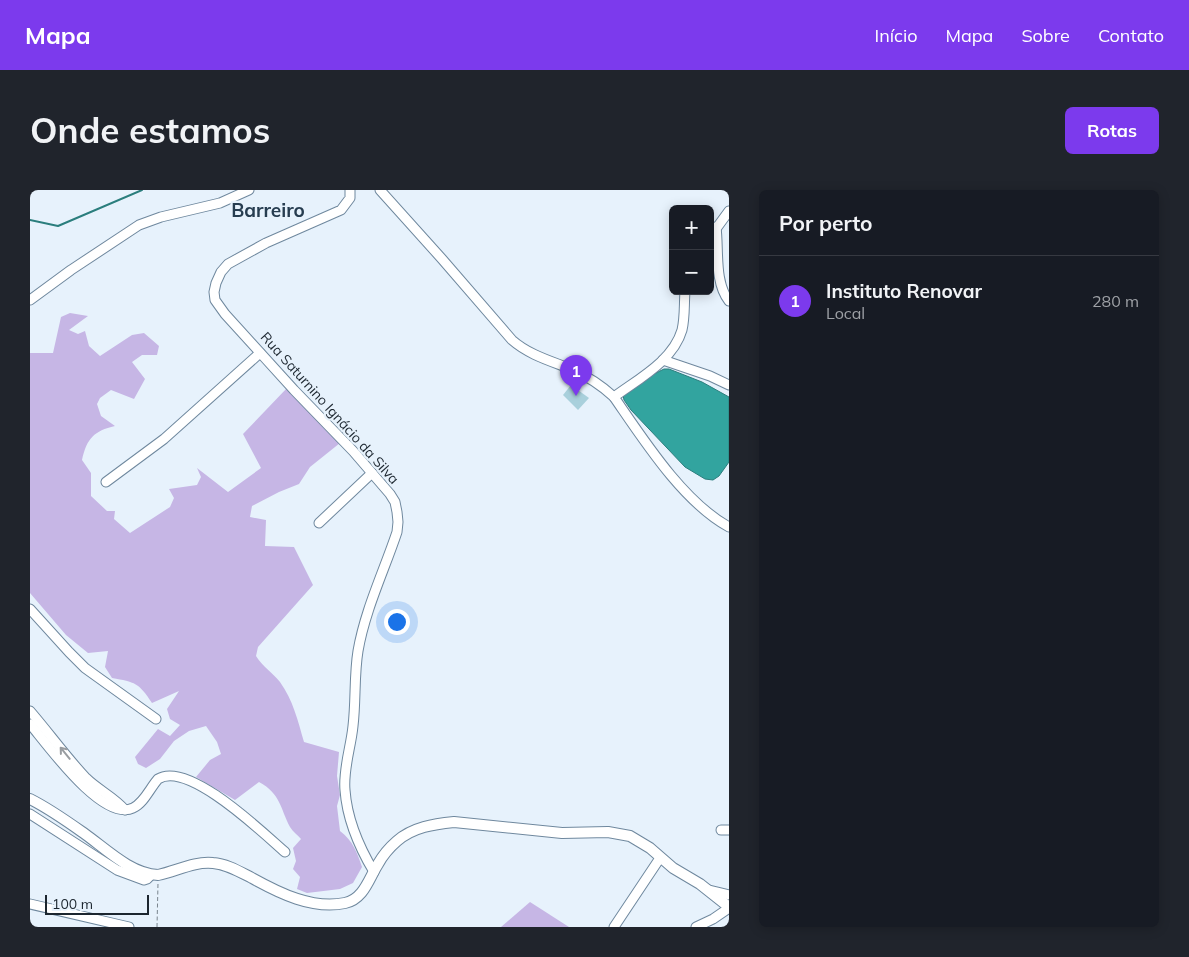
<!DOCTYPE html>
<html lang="pt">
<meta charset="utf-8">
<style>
:root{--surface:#171b24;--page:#20242c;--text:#f1f3f6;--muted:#9ea1a6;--line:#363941;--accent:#7c3aed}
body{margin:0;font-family:Mulish,sans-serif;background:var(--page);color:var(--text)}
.controls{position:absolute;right:15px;top:15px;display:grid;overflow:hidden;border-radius:8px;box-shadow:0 2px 12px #0003}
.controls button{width:45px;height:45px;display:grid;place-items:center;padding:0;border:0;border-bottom:1px solid var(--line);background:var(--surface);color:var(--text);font:25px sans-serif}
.scale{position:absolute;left:15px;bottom:12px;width:104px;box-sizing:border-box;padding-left:5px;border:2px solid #1c262f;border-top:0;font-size:14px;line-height:18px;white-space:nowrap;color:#1c262f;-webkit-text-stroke:4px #e7f2fc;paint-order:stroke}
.you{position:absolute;left:366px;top:431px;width:18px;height:18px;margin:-12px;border:4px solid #fff;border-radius:50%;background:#1a73e8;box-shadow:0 0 0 8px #1a73e833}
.badge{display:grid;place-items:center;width:32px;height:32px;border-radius:50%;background:var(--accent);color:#fff;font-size:16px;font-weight:700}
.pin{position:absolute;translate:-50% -41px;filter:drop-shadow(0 1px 2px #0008)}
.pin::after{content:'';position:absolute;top:26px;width:18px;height:15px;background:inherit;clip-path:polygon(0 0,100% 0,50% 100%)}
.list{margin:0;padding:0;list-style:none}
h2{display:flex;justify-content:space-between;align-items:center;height:65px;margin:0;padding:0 20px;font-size:21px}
h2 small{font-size:16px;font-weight:400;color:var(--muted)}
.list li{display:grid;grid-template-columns:32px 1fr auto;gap:15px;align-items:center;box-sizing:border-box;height:90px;padding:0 20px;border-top:1px solid var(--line)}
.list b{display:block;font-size:19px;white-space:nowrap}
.list p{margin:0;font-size:16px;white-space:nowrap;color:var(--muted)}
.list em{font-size:16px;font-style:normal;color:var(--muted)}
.map{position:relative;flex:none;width:699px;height:737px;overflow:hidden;border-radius:8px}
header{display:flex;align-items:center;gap:30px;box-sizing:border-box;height:70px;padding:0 25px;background:var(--accent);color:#fff}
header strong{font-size:24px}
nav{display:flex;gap:28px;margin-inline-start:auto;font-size:18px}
.intro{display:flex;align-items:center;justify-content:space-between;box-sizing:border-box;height:120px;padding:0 30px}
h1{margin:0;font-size:35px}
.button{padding:12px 22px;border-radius:8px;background:var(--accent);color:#fff;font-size:18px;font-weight:700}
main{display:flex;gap:30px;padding:0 30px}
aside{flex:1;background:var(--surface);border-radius:8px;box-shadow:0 2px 12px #0003}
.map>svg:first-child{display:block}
</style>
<header>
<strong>Mapa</strong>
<nav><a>Início</a><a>Mapa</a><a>Sobre</a><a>Contato</a></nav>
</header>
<div class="intro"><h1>Onde estamos</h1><a class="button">Rotas</a></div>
<main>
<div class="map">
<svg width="699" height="737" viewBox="0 0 699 737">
<rect width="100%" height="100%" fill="#e7f2fc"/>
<g fill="#c6b6e5">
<path d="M40,123L58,126L39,140L48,144L55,141L59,156L70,166L102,145L114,143L129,156L127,165H112L102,172L115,189L104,209L81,200L70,208L67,214L71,226L85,236C64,241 57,248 52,270L61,283V306L77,321H85L84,329L100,343L140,317L144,308L139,299L167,295L171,287L167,278L198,302L231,278L213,244L257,198L310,253L280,277L269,294L249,302L222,316L220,327L236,330L235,356L264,357L283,395L228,457L226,466C233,477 243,483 250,492C263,510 268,531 274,552L309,562L307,586L310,605L307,616L310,641C323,651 327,662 332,677L323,693L310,699L277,703L267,699L270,687L263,679L266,671L263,658L271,649C268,645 263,642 260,637C250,618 251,604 229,592L205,610L166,587L180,570L191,564L187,552L176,536L159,541L144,551L130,569L116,578L108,574L105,567L128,539L140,546L150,535L140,529L137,519L149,501L122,513C109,493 105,492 82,488L75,477L78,461L58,463L36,445L0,403V163H23L31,127Z"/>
<polygon points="500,712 539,737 471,737"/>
</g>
<polygon fill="#32a49f" stroke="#2b7e7d" points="634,179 639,179 672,192 699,207 699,272 689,286 683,290 675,289 655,277 601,220 594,210 593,205 618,187"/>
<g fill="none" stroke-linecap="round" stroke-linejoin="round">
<polyline stroke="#2b7e7d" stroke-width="2" points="0,30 28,36 112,0"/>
</g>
<polygon fill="#a9d0dc" points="541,195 559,208 548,220 533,205"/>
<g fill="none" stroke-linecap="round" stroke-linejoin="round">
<g stroke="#6f889e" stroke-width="11">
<g id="minor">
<path d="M320,0V8L311,20L236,53L198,74L191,82L186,93L184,102L185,110L195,124L264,200L323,261L360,304L365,312L367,322L368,332L367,342C354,381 335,420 328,461C324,485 326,511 323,536C321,557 313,579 315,600C317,629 329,657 344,682"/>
<path d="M350,0L412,69L482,150C499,165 521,171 541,179C557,186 571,195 584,207C613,249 653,312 699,337"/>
<path d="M686,37C689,60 684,92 699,111"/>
<polyline points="680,47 699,21"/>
<polyline points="0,110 41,80 109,35 131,27 190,13 219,0"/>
<polyline points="633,170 680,186 699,195"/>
<path d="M584,207C608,189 643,171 652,140C655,128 654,114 655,101"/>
<polyline points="76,292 134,249 230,163"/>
<polyline points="289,333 342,283"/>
<polyline points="0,419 39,462 55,478 126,529"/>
<path d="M0,521C19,543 36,567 56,588C68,600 84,607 95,620"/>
<path d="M0,534C17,554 73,633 103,618C114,613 120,598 128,589C158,570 233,643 255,662"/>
<polyline points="0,624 87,680 114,690 117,689 121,685"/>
<polyline points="691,640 699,640"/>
<polyline points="679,700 699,705"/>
<polyline points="0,714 99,737"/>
<polyline points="584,737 630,668"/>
<polyline points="666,737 683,729 699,718"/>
</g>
</g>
<g stroke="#6f889e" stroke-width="12">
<path id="major" d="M0,609C20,619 38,632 55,644C76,659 101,684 128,685C147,681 164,671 183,673C197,674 210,682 222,688C249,703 283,720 315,713C334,709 339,688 348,674C353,665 360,657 367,651C383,637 404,634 424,632L532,643L578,642L600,646L620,658L643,678L670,694L699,717"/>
</g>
<polyline stroke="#7a858e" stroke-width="1" stroke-dasharray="4 2.5" stroke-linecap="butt" points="127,737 128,693"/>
<use href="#minor" stroke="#fff" stroke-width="9"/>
<use href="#major" stroke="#fff" stroke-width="10"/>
</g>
<defs><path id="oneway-shaft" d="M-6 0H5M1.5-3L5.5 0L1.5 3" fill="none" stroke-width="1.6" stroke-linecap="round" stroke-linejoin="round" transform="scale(1.25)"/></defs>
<use stroke="#999da1" href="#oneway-shaft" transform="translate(35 563) rotate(-129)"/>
<g text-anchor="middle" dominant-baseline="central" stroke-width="4.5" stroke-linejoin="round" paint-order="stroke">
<g font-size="14" fill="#1c262f" stroke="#e7f2fc">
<text transform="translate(300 218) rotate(48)">Rua Saturnino Ignácio da Silva</text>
</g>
<g font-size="19" font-weight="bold" fill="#273d50" stroke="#e7f2fc">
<text x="238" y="20">Barreiro</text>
</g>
</g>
</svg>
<div class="controls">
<button>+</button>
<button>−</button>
</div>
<div class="scale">100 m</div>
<div class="you"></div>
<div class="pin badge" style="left:546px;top:206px">1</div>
</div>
<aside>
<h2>Por perto<small></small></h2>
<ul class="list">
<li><span class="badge">1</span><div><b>Instituto Renovar</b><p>Local</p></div><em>280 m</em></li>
</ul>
</aside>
</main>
